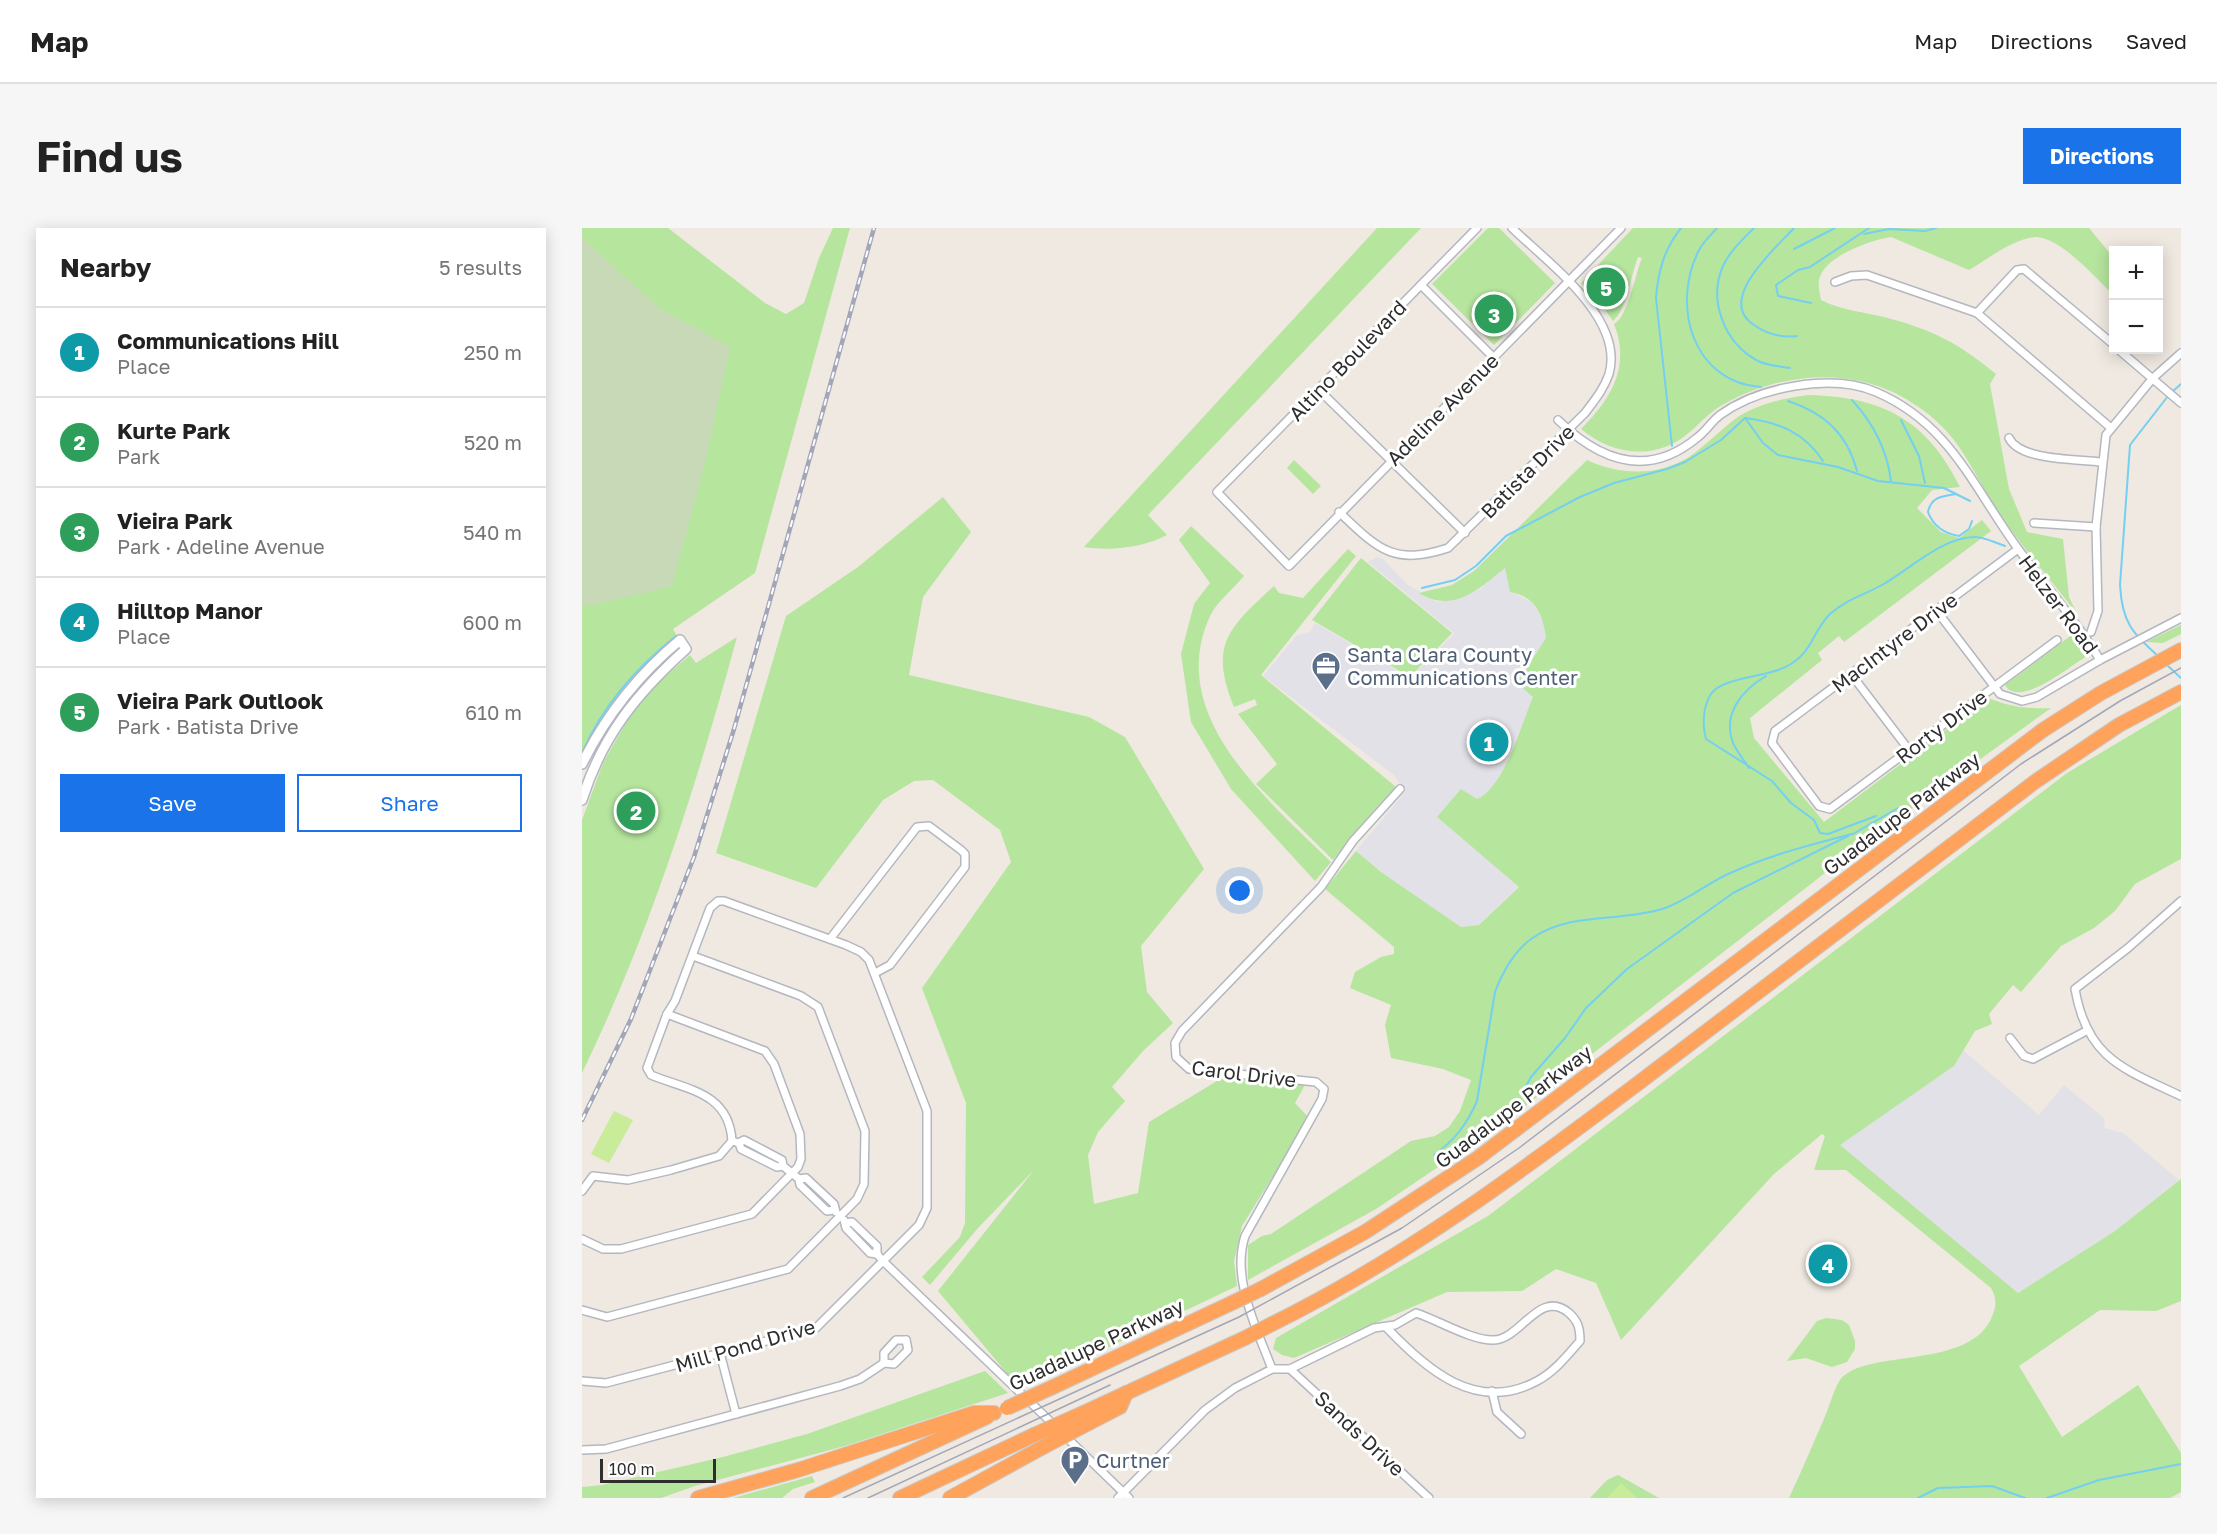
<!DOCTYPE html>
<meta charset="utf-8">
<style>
:root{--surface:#fff;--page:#f6f6f6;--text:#222;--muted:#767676;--line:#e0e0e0;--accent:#1a73e8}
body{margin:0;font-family:"Golos Text",sans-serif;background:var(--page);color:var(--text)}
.controls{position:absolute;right:18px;top:18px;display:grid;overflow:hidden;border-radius:0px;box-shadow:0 3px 15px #0003}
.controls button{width:54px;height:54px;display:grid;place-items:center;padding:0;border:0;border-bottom:2px solid var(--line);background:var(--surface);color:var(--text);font:30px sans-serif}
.scale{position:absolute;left:18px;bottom:15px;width:116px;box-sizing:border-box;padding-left:6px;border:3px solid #2e2e2e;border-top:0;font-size:16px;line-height:21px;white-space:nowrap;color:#2e2e2e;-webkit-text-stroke:4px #fff;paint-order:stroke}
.you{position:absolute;left:658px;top:663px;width:21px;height:21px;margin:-15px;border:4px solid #fff;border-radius:50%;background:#1a73e8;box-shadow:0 0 0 9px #1a73e833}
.badge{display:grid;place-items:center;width:39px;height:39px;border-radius:50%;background:var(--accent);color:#fff;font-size:20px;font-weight:700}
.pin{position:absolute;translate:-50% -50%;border:3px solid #fff;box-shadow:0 2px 6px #0006}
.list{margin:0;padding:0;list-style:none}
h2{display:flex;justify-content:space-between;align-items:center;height:78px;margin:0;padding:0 24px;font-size:26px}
h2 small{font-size:20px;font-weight:400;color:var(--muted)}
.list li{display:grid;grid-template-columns:39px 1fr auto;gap:18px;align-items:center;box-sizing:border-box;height:90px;padding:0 24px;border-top:2px solid var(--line)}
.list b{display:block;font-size:22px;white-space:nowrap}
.list p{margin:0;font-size:20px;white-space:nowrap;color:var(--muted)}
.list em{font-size:20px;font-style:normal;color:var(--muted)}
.actions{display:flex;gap:12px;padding:18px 24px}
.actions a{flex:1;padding:14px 0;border:2px solid var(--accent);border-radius:0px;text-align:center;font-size:21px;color:var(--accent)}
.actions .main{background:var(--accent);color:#fff}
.map{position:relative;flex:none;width:1599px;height:1270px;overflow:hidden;border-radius:0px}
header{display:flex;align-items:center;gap:36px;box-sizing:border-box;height:84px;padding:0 30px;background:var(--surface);border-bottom:2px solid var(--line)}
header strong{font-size:28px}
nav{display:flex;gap:33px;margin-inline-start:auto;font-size:21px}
.intro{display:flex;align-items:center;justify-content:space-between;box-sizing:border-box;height:144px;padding:0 36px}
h1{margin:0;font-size:42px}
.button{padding:15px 27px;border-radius:0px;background:var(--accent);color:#fff;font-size:21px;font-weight:700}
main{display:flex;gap:36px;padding:0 36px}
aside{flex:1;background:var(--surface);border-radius:0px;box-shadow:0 3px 15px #0003}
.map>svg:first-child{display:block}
</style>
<header>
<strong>Map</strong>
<nav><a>Map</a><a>Directions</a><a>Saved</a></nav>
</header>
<div class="intro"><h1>Find us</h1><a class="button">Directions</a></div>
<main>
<aside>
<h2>Nearby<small>5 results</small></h2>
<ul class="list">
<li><span class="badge" style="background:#0f9aa8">1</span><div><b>Communications Hill</b><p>Place</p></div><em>250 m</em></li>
<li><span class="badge" style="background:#2e9e5b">2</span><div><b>Kurte Park</b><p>Park</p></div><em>520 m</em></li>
<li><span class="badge" style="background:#2e9e5b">3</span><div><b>Vieira Park</b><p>Park · Adeline Avenue</p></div><em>540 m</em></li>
<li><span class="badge" style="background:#0f9aa8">4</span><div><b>Hilltop Manor</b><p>Place</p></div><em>600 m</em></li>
<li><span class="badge" style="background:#2e9e5b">5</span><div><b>Vieira Park Outlook</b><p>Park · Batista Drive</p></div><em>610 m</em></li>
</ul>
<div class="actions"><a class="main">Save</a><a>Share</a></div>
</aside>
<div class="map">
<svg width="1599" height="1270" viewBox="0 0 1599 1270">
<rect width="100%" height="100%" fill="#efe9e1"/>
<g fill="#e3e1e8">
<polygon points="795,329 801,331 826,357 855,374 882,368 898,361 923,340 928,363 950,374 962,393 964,410 935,455 952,469 919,548 914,558 900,569 855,589 937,658 897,697 879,699 799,644 774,623 823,564 813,548 681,448 715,407 728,404 733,395 828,450 870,408 872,405 786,334"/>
<polygon points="1381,822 1457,887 1482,857 1523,891 1522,900 1541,905 1597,952 1533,1003 1436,1065 1257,917 1372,838"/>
</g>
<g fill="#b6e59e">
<path d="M0,0H86L183,75L204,86L222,75L237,30L251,0H268L173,345L91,401L96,410C52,447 27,480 0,530Z"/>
<path d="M795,0H839L566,287L585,307C560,320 529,323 502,319Z"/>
<polygon points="906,0 917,0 973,55 912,117 850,56"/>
<path d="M1051,0H1507L1531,29V67C1515,51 1478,9 1454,9C1432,10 1406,31 1387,42L1309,9C1289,12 1242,28 1237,52C1236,58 1238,66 1239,72C1259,82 1281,84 1302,89C1351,102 1375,114 1414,146L1408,156L1427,261L1445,304L1481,311L1487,369L1495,386C1466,348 1432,310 1407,269C1384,231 1375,205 1335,178C1277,137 1201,143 1142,176C1127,184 1116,198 1103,208C1070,233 1029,226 999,201C1029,171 1049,138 1032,96C1046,89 1053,47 1060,30L1056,29C1049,47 1044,83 1031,93L1017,73L999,55Z"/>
<path d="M1227,167C1301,169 1345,192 1378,259L1350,262L1335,280L1359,304L1377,310L1400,292L1409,303L1262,414L1257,408L1236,425L1240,432L1168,490L1172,510L1242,594L1406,470C1428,479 1446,481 1469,480L1270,624L924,893L794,981L666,1052V1017L680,1008L689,1006L829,913L853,908L867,899L878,883L889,852L861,841L809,830L803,797L809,777L768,760L773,744L799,729L812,726V719L743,661L774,623L799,644L879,699L897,697L937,659L855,589L879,561L895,571C922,560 939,497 951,469L935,455L964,410C961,386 953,368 928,364L923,340C897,361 871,386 837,365L870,357L892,343L1005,232C1041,249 1083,248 1114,224C1128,213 1140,201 1153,191C1175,176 1202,170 1227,167Z"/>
<polygon points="712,232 739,258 731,266 705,240"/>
<polygon points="361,269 389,304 341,369 327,447 507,489 543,509 622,641 559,718 565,764 591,795 561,823 530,859 543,873 516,904 506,927 512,976 556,965 567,894 640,850 723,857 713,875 727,890 660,998 652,1033 655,1058 438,1161 356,1063 452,942 396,1000 348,1057 340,1049 378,1009 383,995 384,875 340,760 429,634 418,602 351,552 332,553 301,572 234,660 134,625 204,388 276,339"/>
<path d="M609,298L662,348C652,360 636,373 629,386C581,486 685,571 749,634L733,653L649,561L609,494L599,426L612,376L628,355L597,312Z"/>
<path d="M766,321L774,328L679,447L814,559L751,632L674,556L695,536L656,486L675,477L673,471L652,479C626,416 648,399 692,358L697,365L721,370Z"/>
<polygon points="779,330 870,405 828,449 730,392"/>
<polygon points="1599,397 1599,406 1581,415 1564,414"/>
<path d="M1491,406L1505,428C1488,438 1437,481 1423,457Z"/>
<path d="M155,409C114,559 68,705 0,845V592L21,535L47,489L78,453L108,427L114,435Z"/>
<path d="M1599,477V631L1553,656L1533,683L1512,700L1479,718L1439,764L1431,757L1407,786L1410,796L1393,803L1372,838L1258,917L1436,1065L1533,1003L1599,951V1073L1574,1083L1518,1082L1437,1138L1480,1209L1556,1157L1599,1225V1264L1588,1270H1207C1220,1242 1232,1214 1244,1186C1248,1176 1252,1161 1258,1152C1283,1119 1391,1144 1411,1086C1415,1076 1414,1069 1409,1060L1264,942H1232L1243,908L1240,906L1192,946L1039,1112L1014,1055L974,1041L940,1063L865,1064L712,1130L700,1127L691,1121L694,1110L906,988L1485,545Z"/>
<polygon points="1244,1090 1260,1092 1267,1097 1273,1113 1273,1121 1265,1134 1250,1139 1224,1130 1205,1133 1235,1093"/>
<polygon points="403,1143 426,1165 263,1218 113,1258 79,1270 0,1270 0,1259 20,1257 141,1229 225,1206"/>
<polygon points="1036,1247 1077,1270 1008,1270 1025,1252"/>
<polygon points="230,1248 233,1254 211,1261 200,1270 151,1270"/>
</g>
<polygon fill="#c8d9b8" points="0,10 77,80 148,119 123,235 90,358 11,377 0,377"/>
<g fill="#c9ec9a">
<polygon points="32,883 51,892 27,935 9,926"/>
<polygon points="1039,1255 1055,1270 1025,1270"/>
</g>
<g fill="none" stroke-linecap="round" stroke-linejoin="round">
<g stroke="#75cff0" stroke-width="2">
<path d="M1135,0C1129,7 1121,14 1117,22C1089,77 1110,154 1179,159"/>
<path d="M1172,0C1161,11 1149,22 1142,36C1125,71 1142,115 1176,133C1186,138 1197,138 1208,140"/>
<path d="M1212,0C1194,20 1133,72 1172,97C1186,107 1199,110 1215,108"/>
<polyline points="1282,6 1307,1 1343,3 1354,0"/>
<polyline points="1212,21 1253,0"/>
<polyline points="1229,75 1196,68 1194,57 1216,42 1228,39 1287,0"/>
<polyline points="1590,164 1599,156"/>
<path d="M1270,172C1292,196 1305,221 1309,253"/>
<path d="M1206,173C1242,185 1265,205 1275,243"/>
<polyline points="1163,190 1181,215 1196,227 1256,239 1296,253 1362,260 1388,273"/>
<path d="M1163,190C1196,194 1222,204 1241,233"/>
<polyline points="1319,192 1337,228 1343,255"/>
<path d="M1090,218L1074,70C1076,44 1082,21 1099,0"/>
<path d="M1374,266C1360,268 1349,269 1346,284C1351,298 1363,306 1377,308L1387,301L1390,293"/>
<polyline points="840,360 873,352 894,338 924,308 998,269 1032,255 1085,241 1103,234 1139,212 1163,190"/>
<path d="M1577,429C1550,404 1540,395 1538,357L1548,217L1586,168"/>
<polyline points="1585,437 1599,450"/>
<path d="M0,525C20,479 55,439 94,408"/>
<path d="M1167,540C1162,532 1155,524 1151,515C1140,486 1160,462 1184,448"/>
<path d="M1294,588L1246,606L1238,605L1232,592L1209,575L1190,553L1124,511C1120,498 1121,478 1129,466C1141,448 1188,450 1209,436C1232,421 1230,404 1248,386C1263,372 1282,367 1300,357C1327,342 1360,309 1393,309C1402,309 1414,315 1423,318"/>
<polyline points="1271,606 1316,580"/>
<polyline points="940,866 949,849 983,810 1004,780 1045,741 1151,665 1266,608"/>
<path d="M852,927C873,912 885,896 895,873L913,764C921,743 932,722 952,709C990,684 1038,694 1080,681C1103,674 1123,657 1144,647C1184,628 1228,617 1270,606"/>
<polyline points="1336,1270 1356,1260 1410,1258 1443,1270"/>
<polyline points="1465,1270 1517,1252 1599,1236"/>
</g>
<g stroke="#b4b7c1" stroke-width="10">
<g id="minor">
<polyline points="895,0 635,264 707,338 1039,0"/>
<polyline points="1253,54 1269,48 1285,47 1395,85 1529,200"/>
<polyline points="839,57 911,129"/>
<polyline points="1395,85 1435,42 1442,41 1532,117"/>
<polyline points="1537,122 1599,175"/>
<polyline points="737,162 883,305"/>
<path d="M976,192C1018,233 1066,251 1116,209C1124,203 1130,193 1138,187C1177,159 1249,145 1294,164C1369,196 1392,261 1437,322C1464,359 1495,393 1518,432"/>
<path d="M1427,210C1438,233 1496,231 1519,234"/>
<path d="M757,284C796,321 811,338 866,320L1003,185C1012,173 1022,161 1027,146C1043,90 965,34 930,0"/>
<polyline points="1452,295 1514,299"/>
<polyline points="1436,321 1193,503 1190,515 1237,578 1248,581 1475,412"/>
<polyline points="1354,382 1418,466 1440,473 1455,469 1518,432 1599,390"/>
<polyline points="1509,404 1516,383 1514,299 1524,207 1571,150 1599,125"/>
<polyline points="1269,446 1327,522"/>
<path d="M1599,673L1546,720L1493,761C1505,831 1542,841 1599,868"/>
<polyline points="248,711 335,599 347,598 379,622 383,626 383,639 308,737 293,745"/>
<polyline points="1428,810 1442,828 1451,831 1506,802"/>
<polyline points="150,913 157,915 162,912 200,932 201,938 217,951 218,957 245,983 252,982"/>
<polyline points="157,915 159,921 195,939 201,938"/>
<polyline points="217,951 224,950 252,976 254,984"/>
<path d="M0,963L11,948L46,952L89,942L137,928L150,913C147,864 105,862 69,847L65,840L85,786L93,773L128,680L136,673H142L264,717L279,724L287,732L345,883V980L337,997L234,1100L24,1155L0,1153"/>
<polyline points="262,992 264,1000 288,1025 295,1026"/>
<polyline points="264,995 270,994 295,1018 295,1026 302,1034 474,1199"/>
<polyline points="0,1011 21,1021 39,1021 170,986 216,939 219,931 218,906 192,836 183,823 85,786"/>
<polyline points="0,1082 25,1089 206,1041 275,971 282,956 283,903 236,779 219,768 111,728"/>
<polyline points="138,1125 154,1186"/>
<polyline points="302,1135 302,1125 314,1112 324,1112"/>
<path d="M690,1141C675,1101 649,1051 663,1008L740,871L742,861L734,854L607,841L594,829L593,815L600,803L739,659L771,613L818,561"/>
<polyline points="708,1141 847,1270"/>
<polyline points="910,1163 915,1184 939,1206"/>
<polyline points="482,1207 547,1270"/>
<polyline points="0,1222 24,1221 258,1158 278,1151 302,1135 312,1136 326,1122 324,1112"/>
<path d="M536,1270L623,1182L653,1160L690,1141H708L792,1100L813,1097L834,1085C856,1092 890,1113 912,1112C939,1111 958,1060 987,1085C996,1093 998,1100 998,1113C985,1128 972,1144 955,1153C894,1186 844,1141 804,1099"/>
</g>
</g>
<g stroke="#b4b7c1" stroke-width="12">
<path id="tertiary" d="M0,536C24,487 56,447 98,412L104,421C55,465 20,508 0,572"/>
</g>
<g stroke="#c9c9c9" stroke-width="16">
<g id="motorway">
<polyline points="679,1061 783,1004 896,930 1461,502 1519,465 1599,422"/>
<path d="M690,1096C828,1028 949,936 1071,844C1199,747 1326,649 1454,553L1537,497L1599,464"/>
<polyline points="471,1159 652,1074"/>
<polyline points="499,1186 663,1110"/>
<polyline points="507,1195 538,1179 544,1165"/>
<polyline points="116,1270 216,1242 392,1185 412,1185"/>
<polyline points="230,1270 405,1189"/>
<polyline points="318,1270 452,1207"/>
<polyline points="368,1270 463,1218"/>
</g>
</g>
<use href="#minor" stroke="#fff" stroke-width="7"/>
<use href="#tertiary" stroke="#fff" stroke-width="9"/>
<use href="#motorway" stroke="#ffa35c" stroke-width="14"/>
<g stroke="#a3a6b8" stroke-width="1.5">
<polyline points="261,1270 657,1089 820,1000 937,920 1439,536 1538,473 1599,440"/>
<polyline points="286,1270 528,1157"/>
</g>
<g stroke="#a3a6b8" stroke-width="4.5">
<polyline id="rail" points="0,892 49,791 112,629 152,501 292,0"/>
</g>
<use href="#rail" stroke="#fff" stroke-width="2" stroke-dasharray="7" stroke-linecap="butt"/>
<g stroke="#c9c9c9" stroke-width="16" stroke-linecap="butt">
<g id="motorway-bridge">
<polyline points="652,1074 679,1061"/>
<polyline points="663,1110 690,1096"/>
<polyline points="425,1180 471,1159"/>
<polyline points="452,1207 499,1186"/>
<polyline points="463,1218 507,1195"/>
</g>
</g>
<use href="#motorway-bridge" stroke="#ffa35c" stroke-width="14"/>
</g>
<defs>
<g id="office-pin" transform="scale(1.5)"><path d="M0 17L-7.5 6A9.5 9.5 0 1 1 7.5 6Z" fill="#5c6f8a" stroke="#fff"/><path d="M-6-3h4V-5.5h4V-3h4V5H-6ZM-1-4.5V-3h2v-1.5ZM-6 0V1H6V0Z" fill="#fff"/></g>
<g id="parking-pin" transform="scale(1.5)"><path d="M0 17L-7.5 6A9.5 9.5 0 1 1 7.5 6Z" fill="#5c6f8a" stroke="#fff"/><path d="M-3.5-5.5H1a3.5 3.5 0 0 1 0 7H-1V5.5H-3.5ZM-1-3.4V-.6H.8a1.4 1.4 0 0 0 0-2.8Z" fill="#fff"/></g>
</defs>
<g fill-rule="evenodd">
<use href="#office-pin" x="744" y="438"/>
<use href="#parking-pin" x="493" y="1232"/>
</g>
<g text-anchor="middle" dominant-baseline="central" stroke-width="6" stroke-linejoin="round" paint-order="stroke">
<g font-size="20" fill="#2e2e2e" stroke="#fff">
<text transform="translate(765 132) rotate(-46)">Altino Boulevard</text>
<text transform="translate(860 181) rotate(-45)">Adeline Avenue</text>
<text transform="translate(945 243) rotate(-45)">Batista Drive</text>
<text transform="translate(1477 376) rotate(53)">Helzer Road</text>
<text transform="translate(1312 414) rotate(-37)">MacIntyre Drive</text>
<text transform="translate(1359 498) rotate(-37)">Rorty Drive</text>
<text transform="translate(1319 585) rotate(-37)">Guadalupe Parkway</text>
<text transform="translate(662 845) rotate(7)">Carol Drive</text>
<text transform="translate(931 878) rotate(-37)">Guadalupe Parkway</text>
<text transform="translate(514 1116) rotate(-25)">Guadalupe Parkway</text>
<text transform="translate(163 1117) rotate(-16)">Mill Pond Drive</text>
<text transform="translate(778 1205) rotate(43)">Sands Drive</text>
</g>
<g font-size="20" fill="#4e5e75" stroke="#fff" text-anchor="start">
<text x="765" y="426">Santa Clara County<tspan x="765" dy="23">Communications Center</tspan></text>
<text x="514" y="1232">Curtner</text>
</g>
</g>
</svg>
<div class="controls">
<button>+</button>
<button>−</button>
</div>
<div class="scale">100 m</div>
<div class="you"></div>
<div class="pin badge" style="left:907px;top:514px;background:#0f9aa8">1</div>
<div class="pin badge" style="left:54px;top:583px;background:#2e9e5b">2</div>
<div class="pin badge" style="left:912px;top:86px;background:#2e9e5b">3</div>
<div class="pin badge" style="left:1246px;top:1036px;background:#0f9aa8">4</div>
<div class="pin badge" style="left:1024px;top:59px;background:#2e9e5b">5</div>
</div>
</main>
